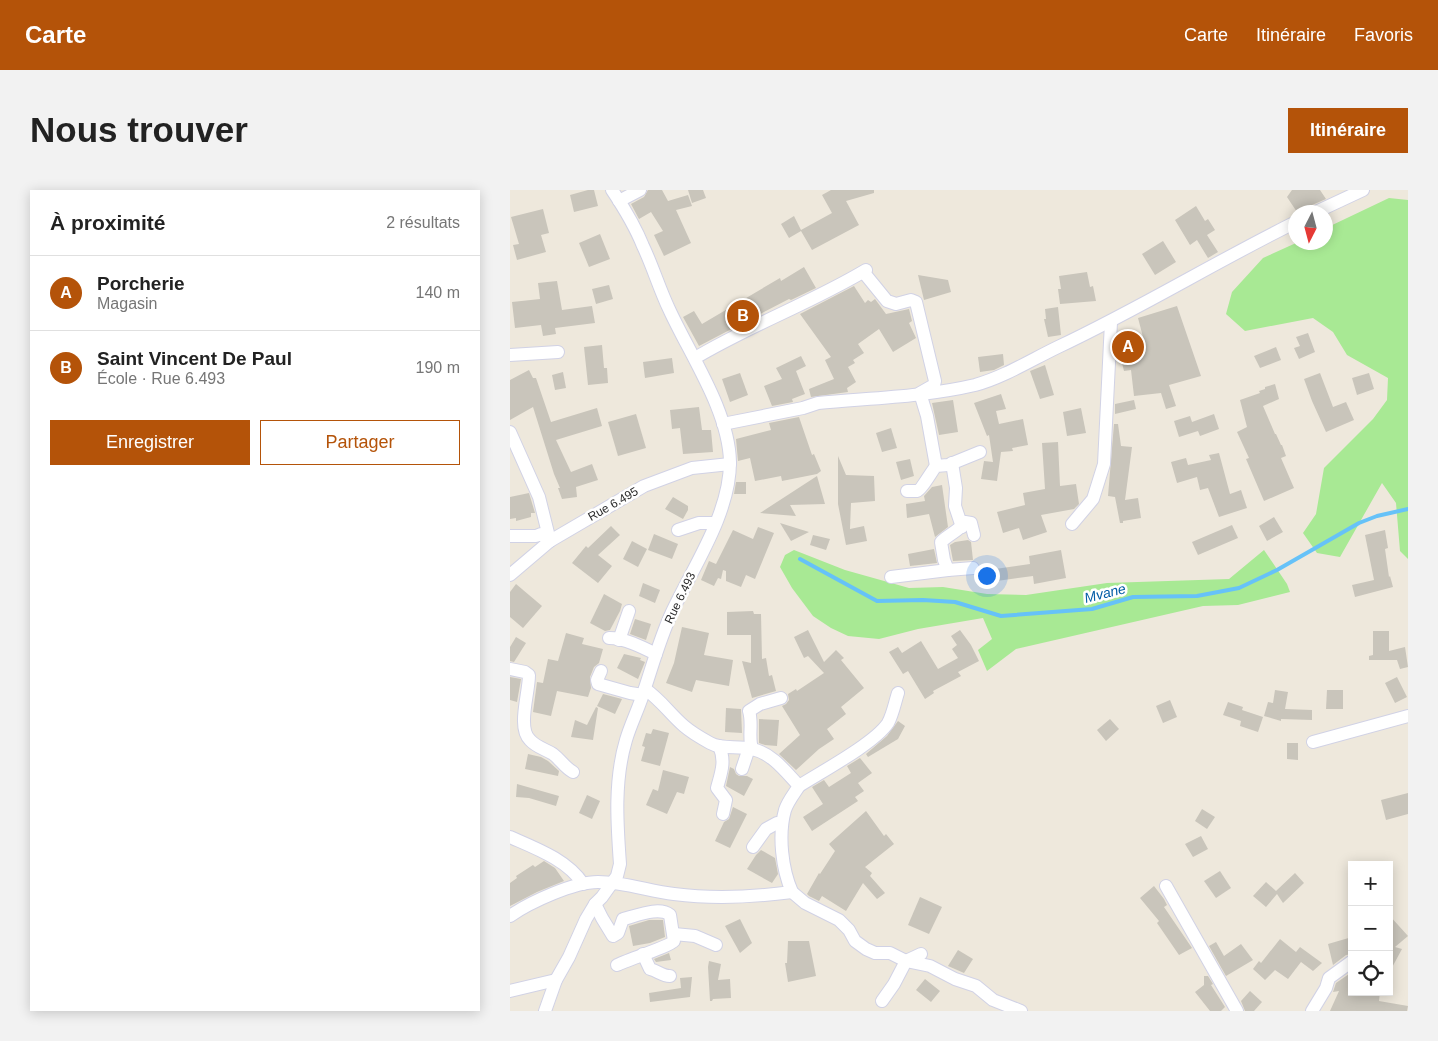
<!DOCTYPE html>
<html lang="fr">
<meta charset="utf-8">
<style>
:root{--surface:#fff;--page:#f2f2f2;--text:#222;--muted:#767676;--line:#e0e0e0;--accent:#b45309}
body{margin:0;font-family:Helvetica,sans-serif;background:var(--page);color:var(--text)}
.controls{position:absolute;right:15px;bottom:15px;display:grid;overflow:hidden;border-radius:0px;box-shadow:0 2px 12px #0003}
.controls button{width:45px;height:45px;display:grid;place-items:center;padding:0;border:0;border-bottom:1px solid var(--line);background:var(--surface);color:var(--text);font:25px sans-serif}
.compass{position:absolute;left:778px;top:15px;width:45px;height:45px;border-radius:50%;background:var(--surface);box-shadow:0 2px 12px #0003;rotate:186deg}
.you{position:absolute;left:476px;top:385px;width:18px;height:18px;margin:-12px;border:4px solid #fff;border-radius:50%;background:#1a73e8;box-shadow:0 0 0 8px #1a73e833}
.badge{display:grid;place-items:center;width:32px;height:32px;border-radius:50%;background:var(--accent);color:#fff;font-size:16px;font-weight:700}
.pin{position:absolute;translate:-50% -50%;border:2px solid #fff;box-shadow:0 1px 5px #0006}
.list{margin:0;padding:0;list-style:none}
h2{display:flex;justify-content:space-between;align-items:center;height:65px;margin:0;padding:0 20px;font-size:21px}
h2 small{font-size:16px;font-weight:400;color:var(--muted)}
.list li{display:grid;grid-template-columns:32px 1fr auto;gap:15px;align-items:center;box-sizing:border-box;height:75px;padding:0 20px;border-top:1px solid var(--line)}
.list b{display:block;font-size:19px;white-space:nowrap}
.list p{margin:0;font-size:16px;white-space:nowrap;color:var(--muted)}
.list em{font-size:16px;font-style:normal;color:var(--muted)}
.actions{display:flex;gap:10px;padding:15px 20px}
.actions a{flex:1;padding:11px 0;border:1px solid var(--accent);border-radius:0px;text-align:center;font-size:18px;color:var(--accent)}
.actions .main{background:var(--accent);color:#fff}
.icon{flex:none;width:28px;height:28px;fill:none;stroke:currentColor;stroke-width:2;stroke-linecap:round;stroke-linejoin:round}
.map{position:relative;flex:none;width:898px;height:821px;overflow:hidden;border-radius:0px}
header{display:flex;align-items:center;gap:30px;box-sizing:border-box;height:70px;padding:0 25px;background:var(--accent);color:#fff}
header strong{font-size:24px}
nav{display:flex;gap:28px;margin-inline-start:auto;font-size:18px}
.intro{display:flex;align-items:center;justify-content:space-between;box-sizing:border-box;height:120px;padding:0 30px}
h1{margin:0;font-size:35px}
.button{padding:12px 22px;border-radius:0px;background:var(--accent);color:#fff;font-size:18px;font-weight:700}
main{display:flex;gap:30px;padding:0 30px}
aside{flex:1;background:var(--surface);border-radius:0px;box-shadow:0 2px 12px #0003}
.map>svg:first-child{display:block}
</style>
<header>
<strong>Carte</strong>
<nav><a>Carte</a><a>Itinéraire</a><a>Favoris</a></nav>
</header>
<div class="intro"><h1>Nous trouver</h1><a class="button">Itinéraire</a></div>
<main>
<aside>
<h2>À proximité<small>2 résultats</small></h2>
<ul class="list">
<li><span class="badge">A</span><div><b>Porcherie</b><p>Magasin</p></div><em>140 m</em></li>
<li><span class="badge">B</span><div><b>Saint Vincent De Paul</b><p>École · Rue 6.493</p></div><em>190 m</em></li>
</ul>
<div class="actions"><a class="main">Enregistrer</a><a>Partager</a></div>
</aside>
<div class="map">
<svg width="898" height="821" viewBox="0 0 898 821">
<rect width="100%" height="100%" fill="#eee8dc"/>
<g fill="#a8e994">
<polygon points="879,8 898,10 898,369 890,361 886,313 872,293 830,367 807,363 793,343 806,324 814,278 863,229 877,210 878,188 837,165 823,142 803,128 735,141 716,124 722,102 753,68 786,53 816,52 816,38"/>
<polygon points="284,360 335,380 399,398 433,397 477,404 516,405 597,393 719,389 754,360 777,394 780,402 728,415 693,416 506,459 477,481 468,460 482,449 473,428 408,439 369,449 338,446 321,438 303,426 282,398 270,377 275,365"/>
</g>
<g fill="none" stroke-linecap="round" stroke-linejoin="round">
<polyline stroke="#66c2f8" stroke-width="4" points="290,369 367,411 413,410 445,412 491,426 582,419 623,407 687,406 729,398 767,380 849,333 867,326 898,319"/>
</g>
<g fill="#c9c5bb">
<polygon points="78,0 84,0 88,16 64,22 60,5"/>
<polygon points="138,0 152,0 158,11 178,5 182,16 166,20 181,53 154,66 144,45 153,41 141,22 129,29 121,14 134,7"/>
<polygon points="178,0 193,0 196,8 182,13"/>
<polygon points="321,0 364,0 364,3 336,11 349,35 302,60 291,41 279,48 271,34 284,26 291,40 322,23 312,5"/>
<polygon points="782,0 810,0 816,9 802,15 796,22 787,22 777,7"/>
<polygon points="686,16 695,31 698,29 705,40 697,45 708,62 698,68 687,50 680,55 665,30"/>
<polygon points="33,19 39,43 31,45 36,62 7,70 3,55 9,54 1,27"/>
<polygon points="90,44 100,69 79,77 69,53"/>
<polygon points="653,51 666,72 645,85 632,64"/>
<polygon points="294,77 306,98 281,110 279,109 189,156 173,127 184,121 192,134 270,88 271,91"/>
<polygon points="577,82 580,97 583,96 586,111 550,114 548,99 551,99 549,86"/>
<polygon points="408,85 438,90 441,102 414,110"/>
<polygon points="47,91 52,120 82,116 85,133 45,138 46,144 33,146 31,135 5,138 2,112 30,109 28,93"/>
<polygon points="99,95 103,109 86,114 82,99"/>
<polygon points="344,96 355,113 358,110 361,112 365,109 376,124 399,119 402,131 399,133 406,148 383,162 369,139 348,154 354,163 343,170 345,173 338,177 346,192 337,198 338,202 301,207 299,199 324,189 315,170 321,167 290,124"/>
<polygon points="667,116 691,186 659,195 666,216 656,219 651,203 624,206 621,180 614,181 610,165 615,164 612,156 633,147 628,128"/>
<polygon points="548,117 551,145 538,147 534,129 536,129 535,119"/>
<polygon points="798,143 805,162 789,169 784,158 790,156 786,147"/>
<polygon points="92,155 94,178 97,178 98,193 78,195 74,157"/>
<polygon points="766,157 771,170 750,178 744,166"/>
<polygon points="493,164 494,175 484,180 470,182 468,167"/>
<polygon points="291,166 296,176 286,181 295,204 282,209 283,212 262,216 254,196 272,189 266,178"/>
<polygon points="162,168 164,183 135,188 133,172"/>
<polygon points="535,175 544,205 530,209 520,181"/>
<polygon points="19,180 23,188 26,188 41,232 87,218 92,236 46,250 61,282 82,274 88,290 66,297 67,307 52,309 48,298 50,298 44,284 23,217 0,230 0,190"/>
<polygon points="53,182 56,198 45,200 42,185"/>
<polygon points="230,183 238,205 220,212 212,189"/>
<polygon points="810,183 823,217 836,212 844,230 816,242 802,211 794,189"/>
<polygon points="859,183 864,199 847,205 842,188"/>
<polygon points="765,194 769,209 753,216 765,244 766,244 771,255 772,255 776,266 771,268 784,298 754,311 736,269 739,268 727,242 737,237 730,210 750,203 749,201 755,199 755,197"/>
<polygon points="491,204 496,219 486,221 489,234 513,229 518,255 502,258 503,261 491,262 487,291 471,289 474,271 483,272 479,245 477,246 464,213"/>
<polygon points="443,210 448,242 429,245 422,213"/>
<polygon points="624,210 626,219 605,224 605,214"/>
<polygon points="189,217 192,240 201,240 203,262 173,264 170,238 162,239 160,220"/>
<polygon points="571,218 576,243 557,246 553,222"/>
<polygon points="126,224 136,258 108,266 98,232"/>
<polygon points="704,224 709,239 690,246 688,241 669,247 664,231 680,226 682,232"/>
<polygon points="289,227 302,265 304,264 311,281 307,284 272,291 271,286 245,291 240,268 228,271 226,249 261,240 259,233"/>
<polygon points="604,234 608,234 611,256 622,257 615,310 628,308 631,328 613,331 613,333 610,333 605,307 598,306"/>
<polygon points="381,238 387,258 372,262 366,243"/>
<polygon points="548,252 550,296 566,294 569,314 564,319 531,325 537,342 513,350 509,338 493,343 487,322 515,315 513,303 535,299 532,253"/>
<polygon points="709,263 720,304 731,300 737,318 709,327 698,298 690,300 687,287 667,293 661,272 676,268 678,275 701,270 699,265"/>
<polygon points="328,266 336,285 364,286 365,311 341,313 340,339 354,336 357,351 336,355 328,314"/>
<polygon points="400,269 404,286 391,290 386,272"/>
<polygon points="307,286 315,314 280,315 286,326 250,323"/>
<polygon points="226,292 236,292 236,304 224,304"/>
<polygon points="432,295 438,337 425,347 419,324 397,328 396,314 415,311 414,306 422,297"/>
<polygon points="19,303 25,323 21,323 21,327 6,331 6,328 0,329 0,307"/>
<polygon points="163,307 178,316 178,320 173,329 155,319"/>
<polygon points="764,327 773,342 757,351 749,336"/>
<polygon points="270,333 299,342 281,351"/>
<polygon points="722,335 728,348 688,365 682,352"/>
<polygon points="101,336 110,345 88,365 102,376 88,393 62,373 76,356 78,358"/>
<polygon points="248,337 264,343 245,389 236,385 231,397 216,391 216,381 213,380 211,389 208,388 204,396 191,390 199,371 206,374 223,340 243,349"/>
<polygon points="875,340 878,358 875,359 879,387 880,386 883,397 845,407 842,395 864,390 855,345"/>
<polygon points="144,344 168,354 162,369 138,360"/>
<polygon points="303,345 320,349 316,360 300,355"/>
<polygon points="458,350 461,352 463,370 443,371 440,355 445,352"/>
<polygon points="122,351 137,359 128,377 113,369"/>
<polygon points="424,359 427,373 400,376 398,364"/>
<polygon points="551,360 556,388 524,394 523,386 487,391 485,379 520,374 519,366"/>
<polygon points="133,393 150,400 145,413 129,406"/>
<polygon points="6,394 32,416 13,438 0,427 0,402"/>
<polygon points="94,404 112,414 110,421 100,440 95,441 80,433"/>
<polygon points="243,421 244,424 251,424 252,469 256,468 259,486 262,485 266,501 242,508 232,471 241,473 241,445 217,445 217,422"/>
<polygon points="125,429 141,434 136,450 120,444"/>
<polygon points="172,437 199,443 194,465 223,470 219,496 186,490 182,502 156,493 164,473"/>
<polygon points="298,440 314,472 326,460 334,468 331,470 354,498 331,517 336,524 317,539 324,549 309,559 286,580 269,564 290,545 272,516 276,514 279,510 278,504 286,499 287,501 314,483 298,466 294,468 284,447"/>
<polygon points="450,440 461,455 469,471 448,482 451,486 423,501 424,503 415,509 398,481 393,484 379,462 388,457 392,463 411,451 428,479 448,468 442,459 447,455 441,446"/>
<polygon points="863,441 879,441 879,461 895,457 898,477 890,479 887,470 859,470 859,466 863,465"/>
<polygon points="56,443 74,448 72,454 93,459 89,473 84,477 80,487 81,498 78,507 47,501 41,526 23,522 27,492 33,493 38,469 48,471"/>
<polygon points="6,447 16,453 4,472 0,471 0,457"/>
<polygon points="114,464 131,468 130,470 135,472 128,489 107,478"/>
<polygon points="0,487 11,489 7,512 0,510"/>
<polygon points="887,487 897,507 885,513 875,493"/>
<polygon points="765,500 778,502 775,519 802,520 802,530 771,529 771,531 754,526 758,512 763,513"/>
<polygon points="817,500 833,500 833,519 816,519"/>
<polygon points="93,504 112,509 105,524 87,516"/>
<polygon points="660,510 667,527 653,533 646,516"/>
<polygon points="718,512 733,517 732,520 753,527 748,542 730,536 731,531 713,525"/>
<polygon points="86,517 88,518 83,550 61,547 65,530 77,535"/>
<polygon points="216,518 231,519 232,543 215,542"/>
<polygon points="249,529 269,530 267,556 255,555 249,553"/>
<polygon points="600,529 609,539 596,551 587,540"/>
<polygon points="388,531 395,536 388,549 358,567 356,564 377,546"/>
<polygon points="143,539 159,543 150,576 131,571 135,557 132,556 136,543 141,544"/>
<polygon points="777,553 788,553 788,570 777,569"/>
<polygon points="18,564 31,567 38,571 49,581 48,586 15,579"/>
<polygon points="350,568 362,583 348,593 354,601 345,607 348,611 302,641 293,627 313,614 302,597 314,590 319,597 341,583 337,576"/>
<polygon points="220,577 224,579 226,584 229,586 237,586 243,589 234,606 216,596"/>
<polygon points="153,580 179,587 174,604 167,602 157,624 136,615 143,599 148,601"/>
<polygon points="7,594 49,606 46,616 19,608 6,607"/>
<polygon points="898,603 898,624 876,630 871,610"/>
<polygon points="77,605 90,611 82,629 69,623"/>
<polygon points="223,617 237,624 220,658 205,651 214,632 219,629"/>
<polygon points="692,619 705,627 697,639 685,631"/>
<polygon points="356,621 374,646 376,644 384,654 355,677 362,683 360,686 375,703 367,709 353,693 336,721 312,706 309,711 299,706 297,704 309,683 310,684 325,661 319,654"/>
<polygon points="691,646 698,659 683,667 675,654"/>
<polygon points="251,660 265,668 268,684 262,693 237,679 246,665"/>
<polygon points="34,671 45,678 54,691 27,702 0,716 0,693 7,688 6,686 23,675 25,677"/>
<polygon points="710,681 721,698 706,708 694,691"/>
<polygon points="785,683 794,693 773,713 767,704 756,717 743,706 756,692 766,701"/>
<polygon points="644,696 654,709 657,715 654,717 682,758 669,765 647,733 649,731 630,708"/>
<polygon points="410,707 432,717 419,744 398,735"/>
<polygon points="879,725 898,746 885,757 892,759 879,783"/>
<polygon points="230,729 242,753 230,763 215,736"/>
<polygon points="139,730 153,730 155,747 140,753 123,756 119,736"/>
<polygon points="842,747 842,764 836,765 823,775 818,754"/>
<polygon points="770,749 786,762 790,757 812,773 803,781 791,772 778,789 765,780 755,790 743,779 749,771 751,773"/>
<polygon points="278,751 299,751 306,786 278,792 275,773 277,773"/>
<polygon points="706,752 714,766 731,754 743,770 716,786 699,756"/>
<polygon points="448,760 463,769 454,783 438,776"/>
<polygon points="159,763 161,770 146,772 144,769"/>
<polygon points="199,771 211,774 208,790 220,789 221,808 203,809 202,811 200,811 198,777"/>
<polygon points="842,782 842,802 870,802 869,811 898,816 897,821 820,821 829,801 823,802 826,793"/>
<polygon points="694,786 698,786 703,794 701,795 715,817 711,821 700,821 685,802 694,795"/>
<polygon points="182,787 180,807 140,812 139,803 171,798 170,788"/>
<polygon points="415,789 430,801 421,812 406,800"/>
<polygon points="740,801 752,812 744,821 735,821 731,811"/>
</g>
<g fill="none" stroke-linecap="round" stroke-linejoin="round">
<g stroke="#d1d2e5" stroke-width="14">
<g id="minor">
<polyline points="109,11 130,0"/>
<polyline points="806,22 853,0"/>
<polyline points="0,165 48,162"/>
<path d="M185,168C240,135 301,113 356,80L355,84L377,111L386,114L401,110L406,112L425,191L424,195L410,203L417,226L426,276"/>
<path d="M213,234L293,218L308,213C360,208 414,207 465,195C494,187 521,170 548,157C629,119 705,72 786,32"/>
<polyline points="0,242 29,307 40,351"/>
<polyline points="442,273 446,298 445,316 452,337"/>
<path d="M397,301C400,301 404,301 407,301C411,300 422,281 426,276L438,275L470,262"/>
<polyline points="562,334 583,309 594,274 601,132"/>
<polyline points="168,340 189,333 205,333"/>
<polyline points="0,346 26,346 31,344 40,351"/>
<path d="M438,380L434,370L431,352C438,345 450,340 455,332L461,333L464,345"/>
<polyline points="0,385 40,351 134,296 182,278 220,274"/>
<polyline points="381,387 438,380 463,378"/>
<path d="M99,448C114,448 132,457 146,464"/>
<polyline points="109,450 119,421"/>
<path d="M0,479L15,482L19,485C19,503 7,538 20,550C26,557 35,559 43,564C51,570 54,577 63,582"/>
<polyline points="91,481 87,490 88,494 120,503 133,505"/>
<polyline points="803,552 898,526"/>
<path d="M209,556C216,571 211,583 207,598L216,610L213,624"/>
<path d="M242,559C238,546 243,534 239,521L250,514L271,508"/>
<polyline points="232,579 239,558"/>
<path d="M289,596C311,582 365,553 378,533C383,524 385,512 388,503"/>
<path d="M0,647C25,658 58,670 73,694"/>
<polyline points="243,657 256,639 267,633 272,634"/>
<polyline points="656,696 727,821"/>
<polyline points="282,702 295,713 329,730 339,740 345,751 356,759 365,763 380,763 396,771 420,776 445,789 466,796 483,810 511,821"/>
<path d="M85,714L92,728L103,746L108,743L113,729C126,726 149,716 160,725L164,751C160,756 117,770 107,775"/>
<path d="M0,726C20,712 64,692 88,692C114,692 139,701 164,704C203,709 244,707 282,702C272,679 268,645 275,620C278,611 284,604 289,596C276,582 262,563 242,559C228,555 212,560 200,553C191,548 182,543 174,536C160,524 151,510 135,499"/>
<polyline points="164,744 185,746 206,755"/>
<path d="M133,764L140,779C148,781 152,786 160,786"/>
<polyline points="0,801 46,790"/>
<polyline points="372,811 384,794 396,771 411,764"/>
<path d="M35,821L46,790L59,767L76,729L85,714L92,707L107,686L110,674C107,633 104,590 116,550C121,533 129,518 134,501C143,474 150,448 162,422C183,377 220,324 220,272C219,221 180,165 159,119C149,98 143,77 133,56C125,36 114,18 102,0"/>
<polyline points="802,821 816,798 819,788 841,772"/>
</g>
</g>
<use href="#minor" stroke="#fff" stroke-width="12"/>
</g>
<g text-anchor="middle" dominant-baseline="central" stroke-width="5" stroke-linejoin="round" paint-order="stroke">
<g font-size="12" fill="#2b2b2b" stroke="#fff">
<text transform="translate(103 314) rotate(-30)">Rue 6.495</text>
<text transform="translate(170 408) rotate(-64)">Rue 6.493</text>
</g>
<g font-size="14" font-style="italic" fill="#035da6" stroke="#fff">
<text transform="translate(595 403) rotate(-14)">Mvane</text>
</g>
</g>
</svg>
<div class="controls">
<button>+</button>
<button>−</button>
<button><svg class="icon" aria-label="locate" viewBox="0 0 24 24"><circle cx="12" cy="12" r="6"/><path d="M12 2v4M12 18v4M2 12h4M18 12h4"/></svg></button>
</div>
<svg class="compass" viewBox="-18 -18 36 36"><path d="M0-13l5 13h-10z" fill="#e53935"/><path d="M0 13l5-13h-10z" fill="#767676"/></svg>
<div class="you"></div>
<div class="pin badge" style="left:618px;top:157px">A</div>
<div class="pin badge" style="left:233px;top:126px">B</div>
</div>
</main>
